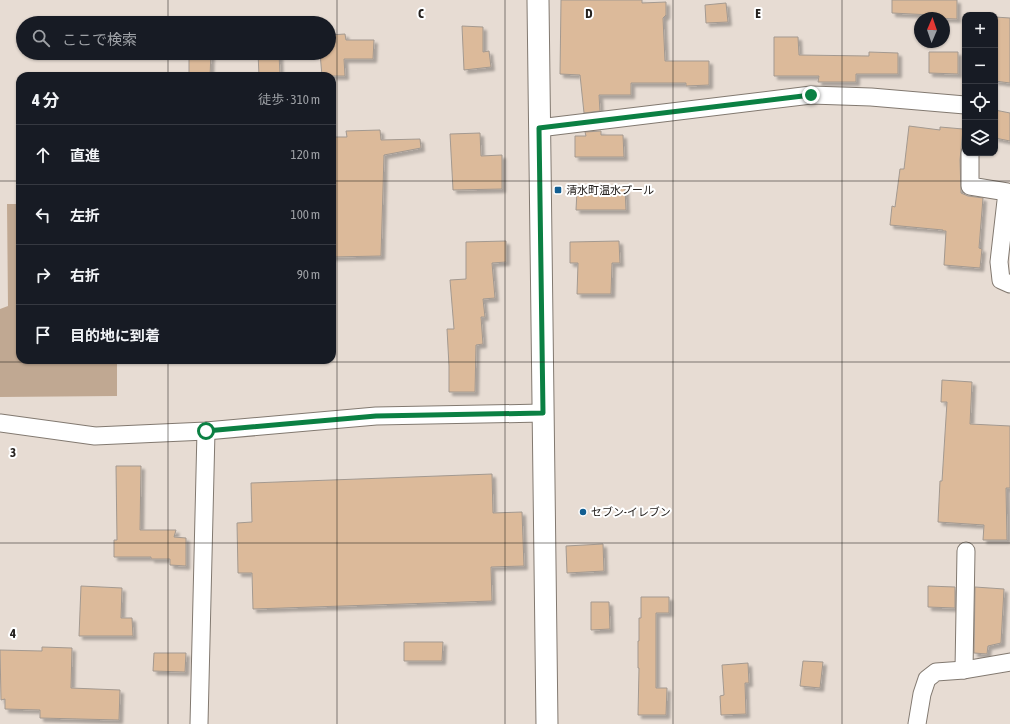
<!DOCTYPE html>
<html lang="ja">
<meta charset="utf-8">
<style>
:root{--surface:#171b24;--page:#242831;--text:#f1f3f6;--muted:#9ea1a6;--line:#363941}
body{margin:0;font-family:"Asap Condensed","Noto Sans JP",sans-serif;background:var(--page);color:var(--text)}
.controls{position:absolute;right:12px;top:12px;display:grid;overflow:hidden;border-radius:8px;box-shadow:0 1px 3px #0004}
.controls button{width:36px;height:36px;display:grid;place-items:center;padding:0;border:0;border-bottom:1px solid var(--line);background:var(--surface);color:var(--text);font:20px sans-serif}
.compass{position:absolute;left:914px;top:12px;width:36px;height:36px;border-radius:50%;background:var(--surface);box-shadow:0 1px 3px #0004;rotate:2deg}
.stop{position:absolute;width:12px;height:12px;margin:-9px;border:3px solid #0b8043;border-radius:50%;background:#fff}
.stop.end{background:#0b8043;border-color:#fff;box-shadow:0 1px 4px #0008}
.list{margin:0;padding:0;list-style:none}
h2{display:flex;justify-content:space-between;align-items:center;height:52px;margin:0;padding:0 16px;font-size:17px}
h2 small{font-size:13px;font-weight:400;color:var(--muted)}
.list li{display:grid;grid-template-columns:26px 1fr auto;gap:12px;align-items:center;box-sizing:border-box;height:60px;padding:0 16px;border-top:1px solid var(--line)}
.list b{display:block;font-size:15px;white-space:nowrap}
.list em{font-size:13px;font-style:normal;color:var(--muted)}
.icon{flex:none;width:22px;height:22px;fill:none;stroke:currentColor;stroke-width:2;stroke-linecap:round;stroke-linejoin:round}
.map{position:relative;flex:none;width:1010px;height:724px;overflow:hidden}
.search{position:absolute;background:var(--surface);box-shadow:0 1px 3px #0004;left:16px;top:16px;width:320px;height:44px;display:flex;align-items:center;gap:10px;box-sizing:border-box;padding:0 14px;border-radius:22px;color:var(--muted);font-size:15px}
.panel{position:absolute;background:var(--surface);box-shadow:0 1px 3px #0004;left:16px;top:72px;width:320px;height:292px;border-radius:12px}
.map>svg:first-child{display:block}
</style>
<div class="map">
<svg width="1010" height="724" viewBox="0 0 1010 724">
<defs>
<filter id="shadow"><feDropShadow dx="3.5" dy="3.5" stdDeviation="1" flood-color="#0004"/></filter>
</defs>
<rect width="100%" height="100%" fill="#e7dcd3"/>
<polygon fill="#c0a892" points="7,204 20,204 20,360 117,360 117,396 0,397 0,309 8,306"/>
<g fill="#dcba9a" stroke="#a39990" filter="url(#shadow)">
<polygon points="561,0 642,0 642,3 666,2 666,15 663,18 665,61 709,61 709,85 686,86 686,83 631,83 631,95 599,95 600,111 584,113 580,75 560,74"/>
<polygon points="892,0 957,0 957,19 932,18 932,15 892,13"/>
<polygon points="726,3 728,22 706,23 705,5"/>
<polygon points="995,17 1010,18 1010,83 995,81"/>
<polygon points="462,26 483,27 483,52 489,51 491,67 464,70"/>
<polygon points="345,34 346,40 374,40 373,59 344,59 345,76 322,76 320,53 329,53 329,35"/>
<polygon points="774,37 798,37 799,55 869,56 869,52 898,53 898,74 856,74 856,82 818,82 819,76 774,76"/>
<polygon points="929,52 958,52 958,74 929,73"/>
<polygon points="189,53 211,53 210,76 189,76"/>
<polygon points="258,53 279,53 280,75 259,76"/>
<polygon points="995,110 1010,113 1010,141 995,138"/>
<polygon points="909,126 940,130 940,127 963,129 960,160 961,193 968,196 983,198 979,248 982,249 980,268 944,265 946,231 943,231 943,230 890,225 892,206 895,207 900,169 904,169"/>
<polygon points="380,130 381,140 420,139 421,148 384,155 381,256 332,257 332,137 347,137 346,131"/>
<polygon points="601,131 601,135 623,135 624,157 575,157 575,136 586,136 585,132"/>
<polygon points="480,133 481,156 502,155 502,189 453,190 450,134"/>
<polygon points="625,188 626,210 576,210 577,190"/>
<polygon points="506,241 506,262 492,263 495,298 483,299 485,317 481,317 483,344 476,345 475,392 449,392 449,366 447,329 454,329 450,280 466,279 466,242"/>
<polygon points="619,241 620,263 612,263 611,294 577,294 578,263 570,263 570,242"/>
<polygon points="942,380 972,382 970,424 1010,426 1010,488 1006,488 1007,540 983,540 984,525 938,522 940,481 942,481 947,402 941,402"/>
<polygon points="116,466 141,466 140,530 176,530 174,537 186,538 186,566 170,565 170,559 151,559 151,557 114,557 114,540 117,540"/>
<polygon points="492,474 493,513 522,512 524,566 491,567 492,601 253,609 252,573 238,573 237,523 252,522 251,483"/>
<polygon points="603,544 604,571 567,573 566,546"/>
<polygon points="81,586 122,588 121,618 132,618 133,636 79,636"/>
<polygon points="928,586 955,587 955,608 928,607"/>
<polygon points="975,587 1004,589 1001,643 988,646 987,654 974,653"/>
<polygon points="641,597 669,597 669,613 656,613 656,688 667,688 666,715 638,715 639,668 638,668 638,641 639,641 639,618 641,618"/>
<polygon points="591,602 609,602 610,629 591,630"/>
<polygon points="404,642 443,642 442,661 404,661"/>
<polygon points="42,647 72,648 71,688 120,690 119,720 40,718 40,710 5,709 5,699 1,700 0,650 42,651"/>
<polygon points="154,653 186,653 185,672 153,671"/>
<polygon points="803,661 823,662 820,688 800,686"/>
<polygon points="748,663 749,683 745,683 746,714 721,715 720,696 724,695 722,665"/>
</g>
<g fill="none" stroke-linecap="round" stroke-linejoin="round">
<g stroke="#827970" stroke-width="19">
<g id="minor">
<polyline points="539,128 811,95 871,97 965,105"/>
<polyline points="970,153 970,186 1007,192 999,262 1001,280 1010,284"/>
<polyline points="0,423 95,436 206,431 376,416 543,413"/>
<polyline points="964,670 966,551"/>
<polyline points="199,724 206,431"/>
<polyline points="917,724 922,694 927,679 936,672 964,670 1010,662"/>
</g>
</g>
<g stroke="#827970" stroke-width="23">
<polyline id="tertiary" points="538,0 547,724"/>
</g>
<use href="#minor" stroke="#fff" stroke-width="17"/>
<use href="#tertiary" stroke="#fff" stroke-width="21"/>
</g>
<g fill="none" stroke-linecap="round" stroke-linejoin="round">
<polyline stroke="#0b8043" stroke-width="5" points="206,431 376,416 543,413 539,128 811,95"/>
</g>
<path fill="none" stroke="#25211e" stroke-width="1" stroke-opacity="0.55" d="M168,0V23M337,0V724M505,0V724M673,0V724M842,0V724M168,53V76M0,181H20M332,181H1010M168,360V724M0,362H1010M0,543H1010"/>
<g fill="#125e91" stroke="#fff" stroke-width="1.5">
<rect x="554" y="186" width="8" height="8" rx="2"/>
<circle cx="583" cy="512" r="4"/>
</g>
<g text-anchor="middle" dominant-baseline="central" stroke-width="4" stroke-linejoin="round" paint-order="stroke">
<g font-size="11" fill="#25211e" stroke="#fff" text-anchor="start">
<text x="566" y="190">清水町温水プール</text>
<text x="591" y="512">セブン-イレブン</text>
</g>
</g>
<g font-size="13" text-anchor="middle" font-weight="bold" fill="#25211e" stroke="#fff" stroke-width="4" stroke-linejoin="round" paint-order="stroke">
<text x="421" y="18">C</text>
<text x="589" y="18">D</text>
<text x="758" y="18">E</text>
<text x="13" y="457">3</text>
<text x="13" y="638">4</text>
</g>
</svg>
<div class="controls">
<button>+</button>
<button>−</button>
<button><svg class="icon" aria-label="locate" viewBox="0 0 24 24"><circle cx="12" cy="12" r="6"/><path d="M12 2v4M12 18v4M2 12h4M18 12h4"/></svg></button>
<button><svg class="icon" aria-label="layers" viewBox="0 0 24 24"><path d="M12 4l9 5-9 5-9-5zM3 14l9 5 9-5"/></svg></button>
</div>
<svg class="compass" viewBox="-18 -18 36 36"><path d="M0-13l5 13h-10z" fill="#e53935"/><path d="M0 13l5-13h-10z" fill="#9ea1a6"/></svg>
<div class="stop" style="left:206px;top:431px"></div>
<div class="stop end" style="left:811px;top:95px"></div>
<div class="search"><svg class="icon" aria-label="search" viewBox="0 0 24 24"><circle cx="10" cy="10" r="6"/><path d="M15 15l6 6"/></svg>ここで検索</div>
<section class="panel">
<h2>4 分<small>徒歩 · 310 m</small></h2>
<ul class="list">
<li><svg class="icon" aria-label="ahead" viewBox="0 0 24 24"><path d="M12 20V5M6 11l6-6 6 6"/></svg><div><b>直進</b></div><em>120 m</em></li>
<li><svg class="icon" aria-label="left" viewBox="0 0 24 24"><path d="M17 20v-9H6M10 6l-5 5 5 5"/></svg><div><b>左折</b></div><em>100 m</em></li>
<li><svg class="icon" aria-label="right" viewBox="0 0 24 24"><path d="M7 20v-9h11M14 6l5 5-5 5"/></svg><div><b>右折</b></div><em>90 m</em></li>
<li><svg class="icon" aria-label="arrive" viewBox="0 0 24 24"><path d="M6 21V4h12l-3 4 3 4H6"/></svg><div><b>目的地に到着</b></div></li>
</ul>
</section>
</div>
